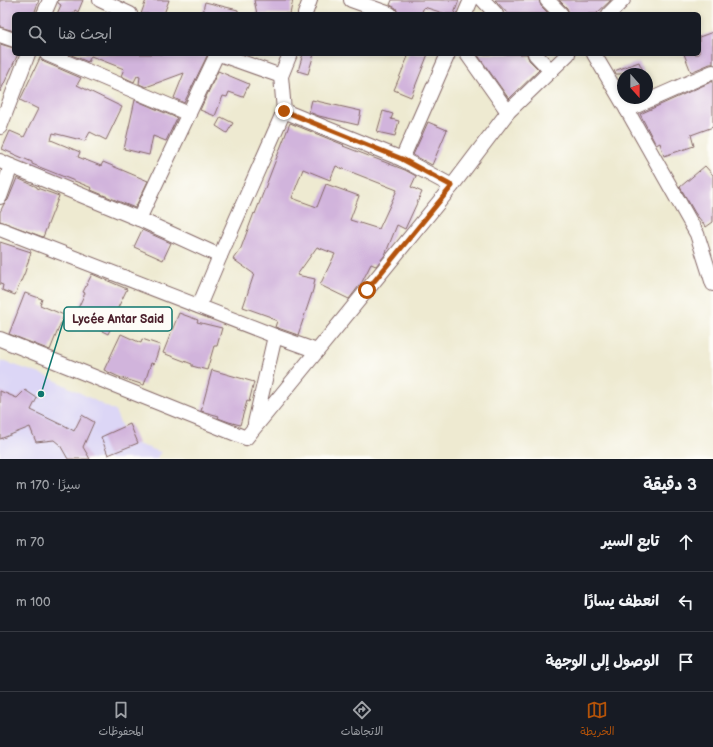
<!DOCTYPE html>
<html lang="ar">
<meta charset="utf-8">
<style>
:root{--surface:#171b24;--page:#242831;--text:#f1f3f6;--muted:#9ea1a6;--line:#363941;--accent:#b45309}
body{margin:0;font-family:"Balsamiq Sans","Playpen Sans Arabic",sans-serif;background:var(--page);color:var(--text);direction:rtl}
.compass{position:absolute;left:617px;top:68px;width:36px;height:36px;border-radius:50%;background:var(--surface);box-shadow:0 2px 6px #0003;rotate:159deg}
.stop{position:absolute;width:12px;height:12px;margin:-9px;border:3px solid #b45309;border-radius:50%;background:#fff}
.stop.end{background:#b45309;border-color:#fff;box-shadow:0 1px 4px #0008}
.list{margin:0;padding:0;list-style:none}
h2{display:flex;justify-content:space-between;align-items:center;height:52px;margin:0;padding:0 16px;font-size:17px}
h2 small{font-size:13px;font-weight:400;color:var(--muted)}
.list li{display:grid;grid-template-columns:26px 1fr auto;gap:12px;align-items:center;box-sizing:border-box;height:60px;padding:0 16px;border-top:1px solid var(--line)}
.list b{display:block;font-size:15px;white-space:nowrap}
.list em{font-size:13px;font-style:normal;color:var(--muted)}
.icon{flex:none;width:22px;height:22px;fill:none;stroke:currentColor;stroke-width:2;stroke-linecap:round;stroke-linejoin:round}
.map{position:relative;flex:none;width:713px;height:459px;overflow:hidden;direction:ltr}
.search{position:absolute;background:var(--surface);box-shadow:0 2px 6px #0003;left:12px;right:12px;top:12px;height:44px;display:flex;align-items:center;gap:10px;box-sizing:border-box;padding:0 14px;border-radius:6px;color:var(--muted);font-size:15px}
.sheet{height:232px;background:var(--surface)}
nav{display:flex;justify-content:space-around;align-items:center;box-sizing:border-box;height:56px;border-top:1px solid var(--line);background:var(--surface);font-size:11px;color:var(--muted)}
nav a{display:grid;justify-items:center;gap:2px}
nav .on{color:var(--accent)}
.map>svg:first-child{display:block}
</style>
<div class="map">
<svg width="713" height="459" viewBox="0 0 713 459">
<rect width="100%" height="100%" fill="#fdfcf7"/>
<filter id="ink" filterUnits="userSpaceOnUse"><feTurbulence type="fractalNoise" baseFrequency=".025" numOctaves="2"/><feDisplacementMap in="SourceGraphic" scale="8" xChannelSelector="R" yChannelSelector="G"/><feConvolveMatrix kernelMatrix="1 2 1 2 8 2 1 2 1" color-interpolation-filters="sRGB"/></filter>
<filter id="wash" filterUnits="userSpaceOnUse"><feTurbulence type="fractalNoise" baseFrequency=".012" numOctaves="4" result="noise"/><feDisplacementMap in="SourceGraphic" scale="16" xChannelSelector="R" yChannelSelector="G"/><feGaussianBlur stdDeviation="0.9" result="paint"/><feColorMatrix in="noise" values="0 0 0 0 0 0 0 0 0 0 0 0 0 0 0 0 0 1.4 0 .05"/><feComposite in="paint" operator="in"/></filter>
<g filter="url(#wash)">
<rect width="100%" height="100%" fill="#eeead1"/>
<polygon fill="#dcd6f6" points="0,360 49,377 115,411 128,441 161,452 156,459 0,459"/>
<g id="blocks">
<g fill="#d1b4dc" fill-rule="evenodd">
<polygon points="0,0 39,0 34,14 14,14 14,31 0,27"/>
<polygon points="58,0 83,0 78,12 75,10 73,14 57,14 61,5 58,3"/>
<polygon points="146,0 169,0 164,14 141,14"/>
<polygon points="254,0 293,0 290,14 257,14"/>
<polygon points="392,0 459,0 454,14 446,14 424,7 421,14 398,14 396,8 390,5"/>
<polygon points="495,0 539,0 541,6 549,14 508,14"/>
<polygon points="559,0 611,0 596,14 569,14 567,8"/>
<polygon points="205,2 238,10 238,14 202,14"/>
<polygon points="713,32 713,64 710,64 691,72 684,54 699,54 699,37"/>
<polygon points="0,44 14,48 14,54 18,54 0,92"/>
<polygon points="69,54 208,54 184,103 174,98 184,73 146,87 139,84 140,77 137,76 134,82 121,76 124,69 91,56 88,62"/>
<polygon points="303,54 314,54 308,74 298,71"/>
<polygon points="409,54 428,54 411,97 394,90"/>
<polygon points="477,54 527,54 529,60 539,70 509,99"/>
<polygon points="40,58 44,62 81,78 77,85 122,107 106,140 90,132 85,141 53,133 51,140 80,152 78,157 101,166 103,162 148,181 135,208 91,190 92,188 32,164 32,162 2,149 10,131 24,137 38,109 20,100"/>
<polygon points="639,62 644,74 616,74 614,71"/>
<polygon points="218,71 249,84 243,97 229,92 227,97 223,96 215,116 200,110"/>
<polygon points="713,81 713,127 691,135 694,146 664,156 660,143 656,145 640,114"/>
<polygon points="135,100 177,118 166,141 153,136 149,155 124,149"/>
<polygon points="312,100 361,111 358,125 319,116 309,112"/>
<polygon points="383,111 393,114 391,119 399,121 395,136 377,132"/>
<polygon points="221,117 233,123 227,133 216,126"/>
<polygon points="428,122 447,130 432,165 413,155"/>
<path d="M290,123L344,145L343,146L405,170L416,176L411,187L422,192L405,229L397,225L385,255L376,266L371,264L362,282L349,299L320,285L335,254L317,247L297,275L315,279L313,290L298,335L275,327L277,321L270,318L271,317L243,307L254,274L233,259L241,248L254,213L255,214ZM336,166L397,190L379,229L350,220L359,196L326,184L317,207L292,198L303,169L330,180Z"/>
<polygon points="705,166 713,175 713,222 706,227 695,213 680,187"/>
<polygon points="17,178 37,187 37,188 59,196 43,237 0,221 0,212 4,204 8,200"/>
<polygon points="142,230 171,243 163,260 134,247"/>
<polygon points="0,242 31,252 25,272 15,295 2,290 3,285 0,284"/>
<polygon points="92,274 127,289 113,318 115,319 108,334 74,317 85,293 83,292"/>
<polygon points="25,293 42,299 40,305 64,315 50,350 9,334"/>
<polygon points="179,313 198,320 197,322 222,328 217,346 214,346 207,370 192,366 192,364 163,353"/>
<polygon points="121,334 141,343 142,339 160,345 154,364 151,363 144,385 119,377 104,370"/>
<polygon points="212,370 254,382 249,402 247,401 240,425 229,422 218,418 219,416 201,411"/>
<polygon points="25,390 37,398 31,410 62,425 62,424 74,431 82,415 94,422 83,447 90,459 68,459 60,445 54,440 36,442 30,427 0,439 0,391 17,398"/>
<polygon points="130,424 138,443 108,455 101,437"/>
</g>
</g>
</g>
<g filter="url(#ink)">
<use href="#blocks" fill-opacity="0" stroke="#836665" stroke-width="1"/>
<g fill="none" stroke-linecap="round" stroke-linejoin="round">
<g stroke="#836665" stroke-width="16">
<g id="minor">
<polyline points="100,0 130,14"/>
<polyline points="351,0 390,14"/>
<polyline points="483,0 496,14"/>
<polyline points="547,0 561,14"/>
<polyline points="44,14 50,0"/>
<polyline points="305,14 310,0"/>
<polyline points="465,14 471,0"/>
<polyline points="609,14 623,0"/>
<polyline points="0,35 14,40"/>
<polyline points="47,54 189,114"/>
<polyline points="219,54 281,76"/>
<polyline points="467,54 508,112"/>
<polyline points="535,54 551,71"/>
<polyline points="594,54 627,110 697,234 713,284"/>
<polyline points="627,110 713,72"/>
<polyline points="284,111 402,159 452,186"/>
<polyline points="0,127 28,54"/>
<polyline points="402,159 448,54"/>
<polyline points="0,161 11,166 139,219 220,256"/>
<polyline points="0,197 11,166"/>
<polyline points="139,219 217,54"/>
<polyline points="0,229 275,336 317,351"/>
<polyline points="199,306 220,256 284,111 281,76 290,54"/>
<polyline points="0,339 246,438 452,186 508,112 568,54"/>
<polyline points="255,423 275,336"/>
</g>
</g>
<use href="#minor" stroke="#fff" stroke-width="14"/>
</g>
</g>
<g fill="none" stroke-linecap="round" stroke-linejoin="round" filter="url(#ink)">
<polyline stroke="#b45309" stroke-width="5" points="284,111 402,159 452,186 367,290"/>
</g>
<path fill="none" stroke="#0f766e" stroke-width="1.5" d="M41 394L64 319"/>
<circle fill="#0f766e" stroke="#fdfcf7" stroke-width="1.5" cx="41" cy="394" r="4"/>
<rect fill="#fdfcf7" stroke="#0f766e" stroke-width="1.5" x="64" y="307" width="108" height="24" rx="4"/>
<g font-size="12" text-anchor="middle" font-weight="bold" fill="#4a1f2b">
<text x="118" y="323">Lycée Antar Said</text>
</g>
</svg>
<svg class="compass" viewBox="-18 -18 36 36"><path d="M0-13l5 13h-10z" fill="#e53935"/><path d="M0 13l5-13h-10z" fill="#9ea1a6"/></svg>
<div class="stop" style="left:367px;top:290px"></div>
<div class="stop end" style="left:284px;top:111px"></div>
<div class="search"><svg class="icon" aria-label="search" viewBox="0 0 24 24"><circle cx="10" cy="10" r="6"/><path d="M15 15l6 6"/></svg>ابحث هنا</div>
</div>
<section class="sheet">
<h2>3 دقيقة<small>سيرًا · 170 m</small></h2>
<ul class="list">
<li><svg class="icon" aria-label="ahead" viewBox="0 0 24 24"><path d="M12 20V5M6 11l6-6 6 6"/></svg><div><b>تابع السير</b></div><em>70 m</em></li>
<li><svg class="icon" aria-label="left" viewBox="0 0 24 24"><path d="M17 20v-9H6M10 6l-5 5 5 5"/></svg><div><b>انعطف يسارًا</b></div><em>100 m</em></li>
<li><svg class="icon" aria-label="arrive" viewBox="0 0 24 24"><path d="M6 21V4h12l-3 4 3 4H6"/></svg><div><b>الوصول إلى الوجهة</b></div></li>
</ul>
</section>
<nav>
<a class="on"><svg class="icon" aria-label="map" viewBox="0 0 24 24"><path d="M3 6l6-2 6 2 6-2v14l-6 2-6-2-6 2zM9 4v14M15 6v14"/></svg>الخريطة</a>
<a><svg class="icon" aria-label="directions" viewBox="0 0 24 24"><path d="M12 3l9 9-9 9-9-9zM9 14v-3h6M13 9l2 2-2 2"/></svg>الاتجاهات</a>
<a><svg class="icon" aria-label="saved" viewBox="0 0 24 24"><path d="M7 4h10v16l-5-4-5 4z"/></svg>المحفوظات</a>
</nav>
